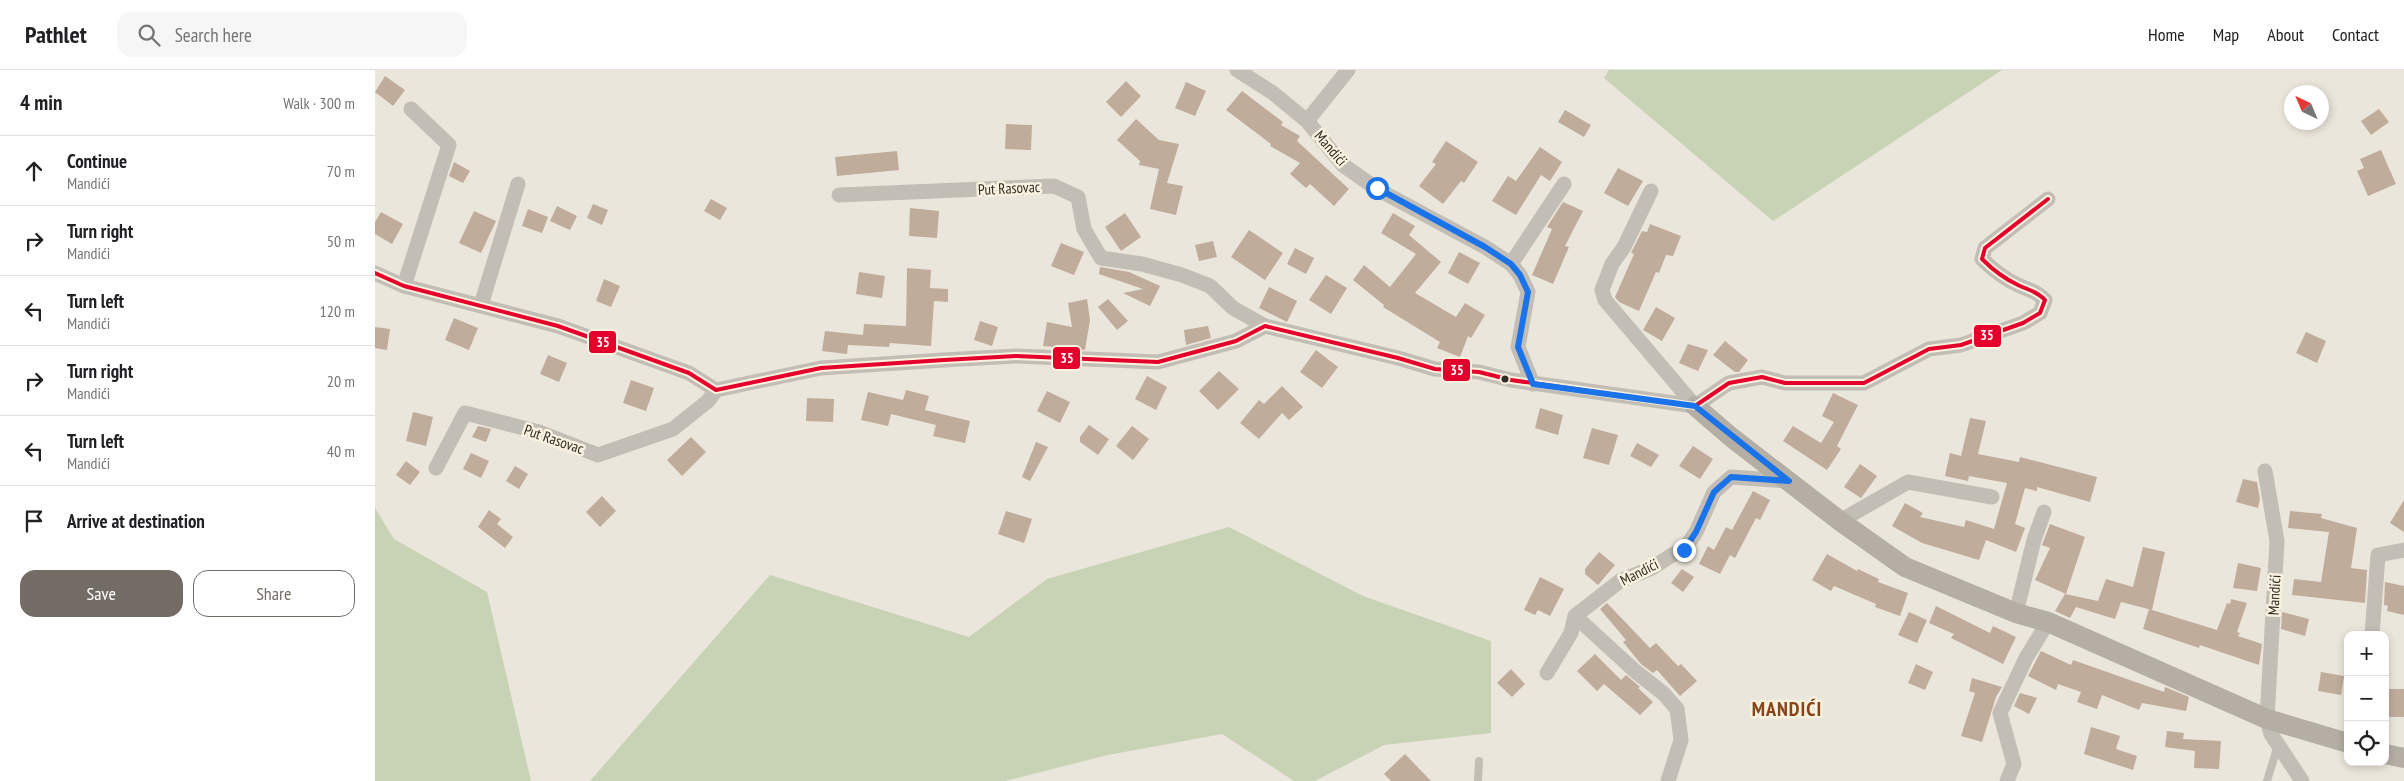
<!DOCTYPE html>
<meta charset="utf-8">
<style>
:root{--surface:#fff;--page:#f6f6f6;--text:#202124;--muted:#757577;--line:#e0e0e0;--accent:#736c64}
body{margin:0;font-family:"PT Sans Narrow",sans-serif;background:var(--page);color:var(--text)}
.controls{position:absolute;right:15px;bottom:15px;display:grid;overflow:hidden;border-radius:10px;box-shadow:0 2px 8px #0003}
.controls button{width:45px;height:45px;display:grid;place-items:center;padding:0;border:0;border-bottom:1px solid var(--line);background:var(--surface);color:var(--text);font:25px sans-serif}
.compass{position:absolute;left:1909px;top:15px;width:45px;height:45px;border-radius:50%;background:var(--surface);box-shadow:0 2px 8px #0003;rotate:316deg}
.stop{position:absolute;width:15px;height:15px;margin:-11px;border:4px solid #1a73e8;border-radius:50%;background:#fff}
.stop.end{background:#1a73e8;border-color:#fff;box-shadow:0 1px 5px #0008}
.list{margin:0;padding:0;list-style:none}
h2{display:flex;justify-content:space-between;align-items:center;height:65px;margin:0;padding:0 20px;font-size:21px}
h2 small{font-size:16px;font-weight:400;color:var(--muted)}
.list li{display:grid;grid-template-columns:32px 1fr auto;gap:15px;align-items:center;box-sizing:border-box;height:70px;padding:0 20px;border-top:1px solid var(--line)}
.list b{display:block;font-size:19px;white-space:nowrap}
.list p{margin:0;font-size:16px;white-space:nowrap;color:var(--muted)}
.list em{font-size:16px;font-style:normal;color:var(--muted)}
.actions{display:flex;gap:10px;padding:15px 20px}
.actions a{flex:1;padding:11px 0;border:1px solid var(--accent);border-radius:15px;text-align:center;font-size:18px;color:var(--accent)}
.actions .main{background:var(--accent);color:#fff}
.icon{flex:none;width:28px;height:28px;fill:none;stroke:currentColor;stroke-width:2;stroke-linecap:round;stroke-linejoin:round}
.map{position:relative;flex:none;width:2029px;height:711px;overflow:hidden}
header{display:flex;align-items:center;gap:30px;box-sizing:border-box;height:70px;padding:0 25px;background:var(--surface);border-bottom:1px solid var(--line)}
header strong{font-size:24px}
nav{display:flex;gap:28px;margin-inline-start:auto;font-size:18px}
.search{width:350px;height:45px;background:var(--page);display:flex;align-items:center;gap:12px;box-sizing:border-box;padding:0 18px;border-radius:15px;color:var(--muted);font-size:19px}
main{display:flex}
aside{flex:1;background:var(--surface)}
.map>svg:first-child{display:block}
</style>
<header>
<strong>Pathlet</strong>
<div class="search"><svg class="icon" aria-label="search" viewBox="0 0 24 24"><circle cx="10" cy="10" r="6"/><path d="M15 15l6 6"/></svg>Search here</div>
<nav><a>Home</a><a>Map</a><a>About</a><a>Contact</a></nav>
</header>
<main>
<aside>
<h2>4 min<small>Walk · 300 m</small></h2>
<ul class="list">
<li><svg class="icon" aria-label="ahead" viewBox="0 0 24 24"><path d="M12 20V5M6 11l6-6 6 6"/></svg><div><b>Continue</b><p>Mandići</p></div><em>70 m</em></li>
<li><svg class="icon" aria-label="right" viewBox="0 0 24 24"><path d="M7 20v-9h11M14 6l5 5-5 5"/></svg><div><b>Turn right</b><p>Mandići</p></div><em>50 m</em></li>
<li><svg class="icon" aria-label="left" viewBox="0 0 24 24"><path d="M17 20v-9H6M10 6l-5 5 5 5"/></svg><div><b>Turn left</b><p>Mandići</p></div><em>120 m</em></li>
<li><svg class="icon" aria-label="right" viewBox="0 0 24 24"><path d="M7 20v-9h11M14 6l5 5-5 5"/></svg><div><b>Turn right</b><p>Mandići</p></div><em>20 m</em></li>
<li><svg class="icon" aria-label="left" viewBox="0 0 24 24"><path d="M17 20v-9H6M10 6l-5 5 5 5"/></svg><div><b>Turn left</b><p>Mandići</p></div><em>40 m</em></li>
<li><svg class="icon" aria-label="arrive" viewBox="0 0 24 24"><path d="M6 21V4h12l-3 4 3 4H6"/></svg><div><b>Arrive at destination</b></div></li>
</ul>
<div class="actions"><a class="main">Save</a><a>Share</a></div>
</aside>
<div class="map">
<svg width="2029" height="711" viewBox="0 0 2029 711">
<rect width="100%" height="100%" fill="#ebe6db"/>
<g fill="#c8d2b4">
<polygon points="1234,0 1627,0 1398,151 1229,8"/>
<polygon points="0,438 19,469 112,522 156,711 0,711"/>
<polygon points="854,457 988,526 1116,571 1116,663 1009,675 940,711 919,711 847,664 733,685 630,711 215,711 395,505 594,567 672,509"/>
</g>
<g fill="#c0ac9b">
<polygon points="10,6 30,20 18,36 0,22"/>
<polygon points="751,11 766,26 746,47 731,32"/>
<polygon points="811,12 831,21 820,46 800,38"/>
<polygon points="867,21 908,52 906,55 925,66 922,71 974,119 959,136 935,114 931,118 915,104 925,93 895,76 896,74 851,40"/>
<polygon points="2004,39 2014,52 1996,65 1986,51"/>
<polygon points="1190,40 1216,55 1209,67 1183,52"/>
<polygon points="761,49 784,70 804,74 792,113 808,116 801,145 775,139 784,99 764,95 765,91 742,70"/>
<polygon points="631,54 657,55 656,80 630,79"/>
<polygon points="1071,71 1103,92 1089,113 1086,111 1068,134 1044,116 1061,94 1057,92"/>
<polygon points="1165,77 1187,92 1175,111 1166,105 1141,145 1117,131 1133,106 1141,111"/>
<polygon points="2006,80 2021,114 1993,126 1982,101 1989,98 1985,89"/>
<polygon points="522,81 524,100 462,106 460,87"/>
<polygon points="79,92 95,101 88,113 74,106"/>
<polygon points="1243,98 1268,111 1253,136 1229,123"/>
<polygon points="336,129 352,138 345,150 329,141"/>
<polygon points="1188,132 1208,141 1190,176 1194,177 1178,214 1157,205 1177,159 1172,157"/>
<polygon points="218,134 233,140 227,155 212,148"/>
<polygon points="182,136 202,146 195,160 175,151"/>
<polygon points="535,138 564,141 562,168 534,166"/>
<polygon points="153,139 173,147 167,163 147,156"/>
<polygon points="99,141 121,151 106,183 84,173"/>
<polygon points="6,142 28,154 17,174 0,164 0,152"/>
<polygon points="750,143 766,167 746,181 730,157"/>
<polygon points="1018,143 1040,156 1034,165 1066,192 1040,223 1081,247 1090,233 1110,245 1096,268 1093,266 1085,287 1062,278 1065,272 1008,237 1009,235 978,210 989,195 1015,217 1041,184 1006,163"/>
<polygon points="1275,154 1306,166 1298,186 1291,185 1284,203 1281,202 1264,241 1244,232 1240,227 1259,184 1256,183 1267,161 1272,162"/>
<polygon points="874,160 908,183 890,210 856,187"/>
<polygon points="838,171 842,187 824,191 820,175"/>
<polygon points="686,173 709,182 699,205 676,196"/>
<polygon points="920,178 939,188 931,204 912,194"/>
<polygon points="1084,182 1105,193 1093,214 1073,203"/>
<polygon points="725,197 754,202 785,216 775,236 748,223 768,219 724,204"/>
<polygon points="532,198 556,200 555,218 573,219 573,232 559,231 556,276 515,273 514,277 473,275 472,284 447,281 450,261 488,265 489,254 531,256"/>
<polygon points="484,202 510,206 507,228 481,224"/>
<polygon points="951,205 972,218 956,244 934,230"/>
<polygon points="229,209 245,216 236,237 221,231"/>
<polygon points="894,217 922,231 912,252 884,238"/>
<polygon points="712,229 715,250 710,280 668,276 672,252 697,257 693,233"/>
<polygon points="733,229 753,251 742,260 723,237"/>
<polygon points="1281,237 1300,248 1287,271 1268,260"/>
<polygon points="79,248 103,258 94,280 70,270"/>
<polygon points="605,251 623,257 617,276 599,270"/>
<polygon points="833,256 836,268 811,275 809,260"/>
<polygon points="0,257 15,259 12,280 0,278"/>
<polygon points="1931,262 1951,271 1942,293 1921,283"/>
<polygon points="1350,271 1373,290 1364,302 1360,302 1338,285"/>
<polygon points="1313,274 1333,280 1323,301 1304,293"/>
<polygon points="941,280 963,297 947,318 925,302"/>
<polygon points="173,285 192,293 184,312 165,304"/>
<polygon points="844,301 864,319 843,340 824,321"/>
<polygon points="772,306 792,317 781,340 760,329"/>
<polygon points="256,310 279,318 271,341 248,333"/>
<polygon points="907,316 928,337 914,350 907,343 884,369 865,353 884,330 889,334"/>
<polygon points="531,320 554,326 550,340 595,351 590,373 558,366 561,355 516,344 513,356 486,350 493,322 528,330"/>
<polygon points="672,321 695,332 685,353 662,341"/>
<polygon points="1458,323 1483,335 1462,376 1466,379 1452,400 1408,371 1418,356 1446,373 1459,352 1447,346"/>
<polygon points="432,328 459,329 458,352 431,351"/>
<polygon points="1165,338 1188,345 1183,365 1160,358"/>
<polygon points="38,342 58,347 51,376 31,371"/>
<polygon points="1595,348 1611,351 1603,384 1644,392 1645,387 1722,407 1715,432 1662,417 1662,421 1650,418 1640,454 1650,458 1641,482 1611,470 1604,490 1547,473 1517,456 1530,433 1548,443 1545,447 1589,457 1591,450 1619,459 1632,413 1594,406 1593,411 1570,406 1575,383 1586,386"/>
<polygon points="714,355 734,369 723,385 705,372 705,367"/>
<polygon points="103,356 116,359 111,372 97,367"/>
<polygon points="757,356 774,369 758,390 741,376"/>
<polygon points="1217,358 1243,365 1234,395 1208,388"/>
<polygon points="316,367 331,382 307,406 292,390"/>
<polygon points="661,372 673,377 655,411 647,407"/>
<polygon points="1262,373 1284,385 1276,397 1255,386"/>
<polygon points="1318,376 1338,389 1325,409 1304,396"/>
<polygon points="96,383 114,391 106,408 88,399"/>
<polygon points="31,391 45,402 35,415 21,405"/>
<polygon points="1485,394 1502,406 1486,428 1469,417"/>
<polygon points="140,396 153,404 144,419 131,411"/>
<polygon points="1868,409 1882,412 1885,429 1883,438 1861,432"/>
<polygon points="1378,421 1395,430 1385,450 1381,448 1360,488 1355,485 1345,504 1324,494 1333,476 1339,480 1351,457 1357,460"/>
<polygon points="227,426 241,441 225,457 211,442"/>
<polygon points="2029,430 2029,462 2015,453"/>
<polygon points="114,440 126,449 122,454 138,467 130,478 103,457"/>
<polygon points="631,441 657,449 649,473 623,464"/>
<polygon points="1915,441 1947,444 1946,448 1982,458 1976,498 1992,500 1990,533 1917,525 1919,509 1946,512 1954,462 1913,458"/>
<polygon points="1675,454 1710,467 1691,524 1660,510 1675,478 1667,475"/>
<polygon points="1768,477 1790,482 1777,540 1746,532 1740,549 1701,537 1695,548 1680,541 1690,524 1723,531 1731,509 1758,517"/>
<polygon points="1224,482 1240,495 1223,515 1210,504 1210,499"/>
<polygon points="1452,484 1482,501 1483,499 1504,509 1503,512 1533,523 1525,546 1500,537 1501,534 1459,516 1456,521 1437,510"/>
<polygon points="1863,493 1886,498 1882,521 1858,518"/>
<polygon points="1307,499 1319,507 1308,522 1296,513"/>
<polygon points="1165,507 1189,519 1175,546 1163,540 1160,545 1149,540"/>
<polygon points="2010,512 2029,516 2029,545 2012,541 2013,536 2009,535"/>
<polygon points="1856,529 1872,533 1862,562 1865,563 1863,566 1887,574 1884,595 1825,575 1824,578 1768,559 1774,539 1842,560 1852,533 1855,534"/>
<polygon points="1232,533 1275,578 1281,573 1303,596 1306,594 1322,611 1305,626 1282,600 1278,603 1266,594 1248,572 1251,570 1225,539"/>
<polygon points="1561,536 1615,563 1618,556 1641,567 1628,594 1576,568 1579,564 1554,553"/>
<polygon points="1534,542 1552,550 1542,573 1523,565"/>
<polygon points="1907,542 1934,549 1930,566 1906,559"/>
<polygon points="1666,581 1696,595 1698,590 1789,622 1790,617 1814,627 1811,641 1767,633 1764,640 1727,625 1722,639 1702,632 1706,622 1683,614 1681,620 1653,606"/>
<polygon points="1220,584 1246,610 1251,605 1265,617 1263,618 1278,632 1265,645 1229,614 1222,621 1202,601"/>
<polygon points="1541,594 1558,602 1550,620 1533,613"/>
<polygon points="1136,599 1150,614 1137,627 1122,613"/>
<polygon points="1946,602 1969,606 1966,625 1943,621"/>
<polygon points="1597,608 1627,617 1621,627 1607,672 1586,666 1600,623 1594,621"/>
<rect x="2010" y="619" width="19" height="28"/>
<polygon points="1645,623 1662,628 1654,644 1639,636"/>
<polygon points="1716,657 1745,666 1741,679 1762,686 1758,700 1709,684"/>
<polygon points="1792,661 1809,663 1808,669 1846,671 1844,699 1819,698 1820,681 1790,677"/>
<polygon points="1030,684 1056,711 1016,711 1009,704"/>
</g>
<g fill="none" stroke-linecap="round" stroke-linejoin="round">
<g stroke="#c3beb5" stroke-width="8">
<polyline points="1103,711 1104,691"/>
<polyline points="1892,711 1903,675"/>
</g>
<g stroke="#c3beb5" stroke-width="15">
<polyline points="862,0 898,23 932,51 968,95 1002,119 1110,177 1136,194 1145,205 1153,222 1143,277 1158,314"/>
<polyline points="932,51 973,0"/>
<polyline points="1276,121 1249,177 1237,194 1227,220 1230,230 1320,336"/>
<polyline points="464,125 679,116 703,127 709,159 726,188 767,194 807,205 835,216 858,238 890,256"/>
<polyline points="1136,194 1189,114"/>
<path d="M0,203L29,216L183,256L314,303L341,320L446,298L569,290L641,286L783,292L861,271L890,256L1023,288L1060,299L1104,302L1136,310L1320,336L1354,313L1387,307L1410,313H1489L1554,279L1586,275L1648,253L1665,243L1670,230C1662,221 1653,220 1643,215C1630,209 1617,199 1607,189L1610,178L1673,129"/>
<polyline points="29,216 74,75 36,39"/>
<polyline points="106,235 143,114"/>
<polyline points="61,398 90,343 164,362 223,385 298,359 333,331 341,320"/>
<polyline points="1890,401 1902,471 1892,649 1896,664 1927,711"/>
<polyline points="1465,451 1533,412 1617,427"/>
<polyline points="1641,543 1659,470 1669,442"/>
<polyline points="1200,546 1260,601 1289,624 1302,639 1306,670 1293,711"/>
<polyline points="1997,565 2003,485 2029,480"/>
<polyline points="1172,603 1196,563 1200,546 1245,511 1277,498 1297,485 1309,480 1321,462 1339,422 1356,407 1414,411"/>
<polyline points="1632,711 1639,694 1625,643 1651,588 1673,552"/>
</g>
<g stroke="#b4aea5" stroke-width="20">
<polyline points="1320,336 1356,367 1465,451 1530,497 1641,543 1673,552 1892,649 1973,673"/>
<polyline points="2010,684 2029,688"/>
</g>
<g stroke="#faf2e0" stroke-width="8">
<path id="bus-1" d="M0,203L29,216L183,256L314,303L341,320L446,298L569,290L641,286L783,292L861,271L890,256L1023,288L1060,299L1104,302L1136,310L1320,336L1354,313L1387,307L1410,313H1489L1554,279L1586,275L1648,253L1665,243L1670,230C1662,221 1653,220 1643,215C1630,209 1617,199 1607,189L1610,178L1673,129"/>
</g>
<use href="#bus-1" stroke="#e4002b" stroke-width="4"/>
</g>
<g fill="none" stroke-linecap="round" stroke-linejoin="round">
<polyline stroke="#1a73e8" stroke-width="6" points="1002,118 1110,177 1136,194 1145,205 1153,222 1143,277 1158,314 1320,336 1414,411 1356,407 1339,422 1321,462 1309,480"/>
</g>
<circle fill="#332b24" stroke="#faf2e0" stroke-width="2" cx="1130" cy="309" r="4.5"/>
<g text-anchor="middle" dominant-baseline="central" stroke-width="5" stroke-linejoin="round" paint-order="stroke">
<g font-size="15" fill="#332b24" stroke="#faf2e0">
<text transform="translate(956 78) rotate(49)">Mandići</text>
<text transform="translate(634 118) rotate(-3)">Put Rasovac</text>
<text transform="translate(179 369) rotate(19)">Put Rasovac</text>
<text transform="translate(1264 502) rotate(-27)">Mandići</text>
<text transform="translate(1899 525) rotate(-87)">Mandići</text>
</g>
<g font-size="20" font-weight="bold" letter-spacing="1" fill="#874418" stroke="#faf2e0">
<text x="1412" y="639">MANDIĆI</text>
</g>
</g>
<g stroke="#faf2e0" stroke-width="2">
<rect x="1598" y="254" width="29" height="24" rx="5" fill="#e4002b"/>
<rect x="213" y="260" width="29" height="24" rx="5" fill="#e4002b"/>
<rect x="677" y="276" width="29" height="24" rx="5" fill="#e4002b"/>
<rect x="1067" y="288" width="29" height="24" rx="5" fill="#e4002b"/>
</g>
<g font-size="14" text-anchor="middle" font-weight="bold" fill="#fff">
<text x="1612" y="270">35</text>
<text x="228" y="277">35</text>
<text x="692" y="293">35</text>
<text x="1082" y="305">35</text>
</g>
</svg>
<div class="controls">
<button>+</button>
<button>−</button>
<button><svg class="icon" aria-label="locate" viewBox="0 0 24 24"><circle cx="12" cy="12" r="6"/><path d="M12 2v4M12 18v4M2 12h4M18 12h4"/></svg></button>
</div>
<svg class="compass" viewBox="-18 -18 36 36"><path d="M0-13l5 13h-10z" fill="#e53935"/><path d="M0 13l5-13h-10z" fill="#757577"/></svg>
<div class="stop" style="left:1002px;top:118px"></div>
<div class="stop end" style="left:1309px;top:480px"></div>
</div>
</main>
